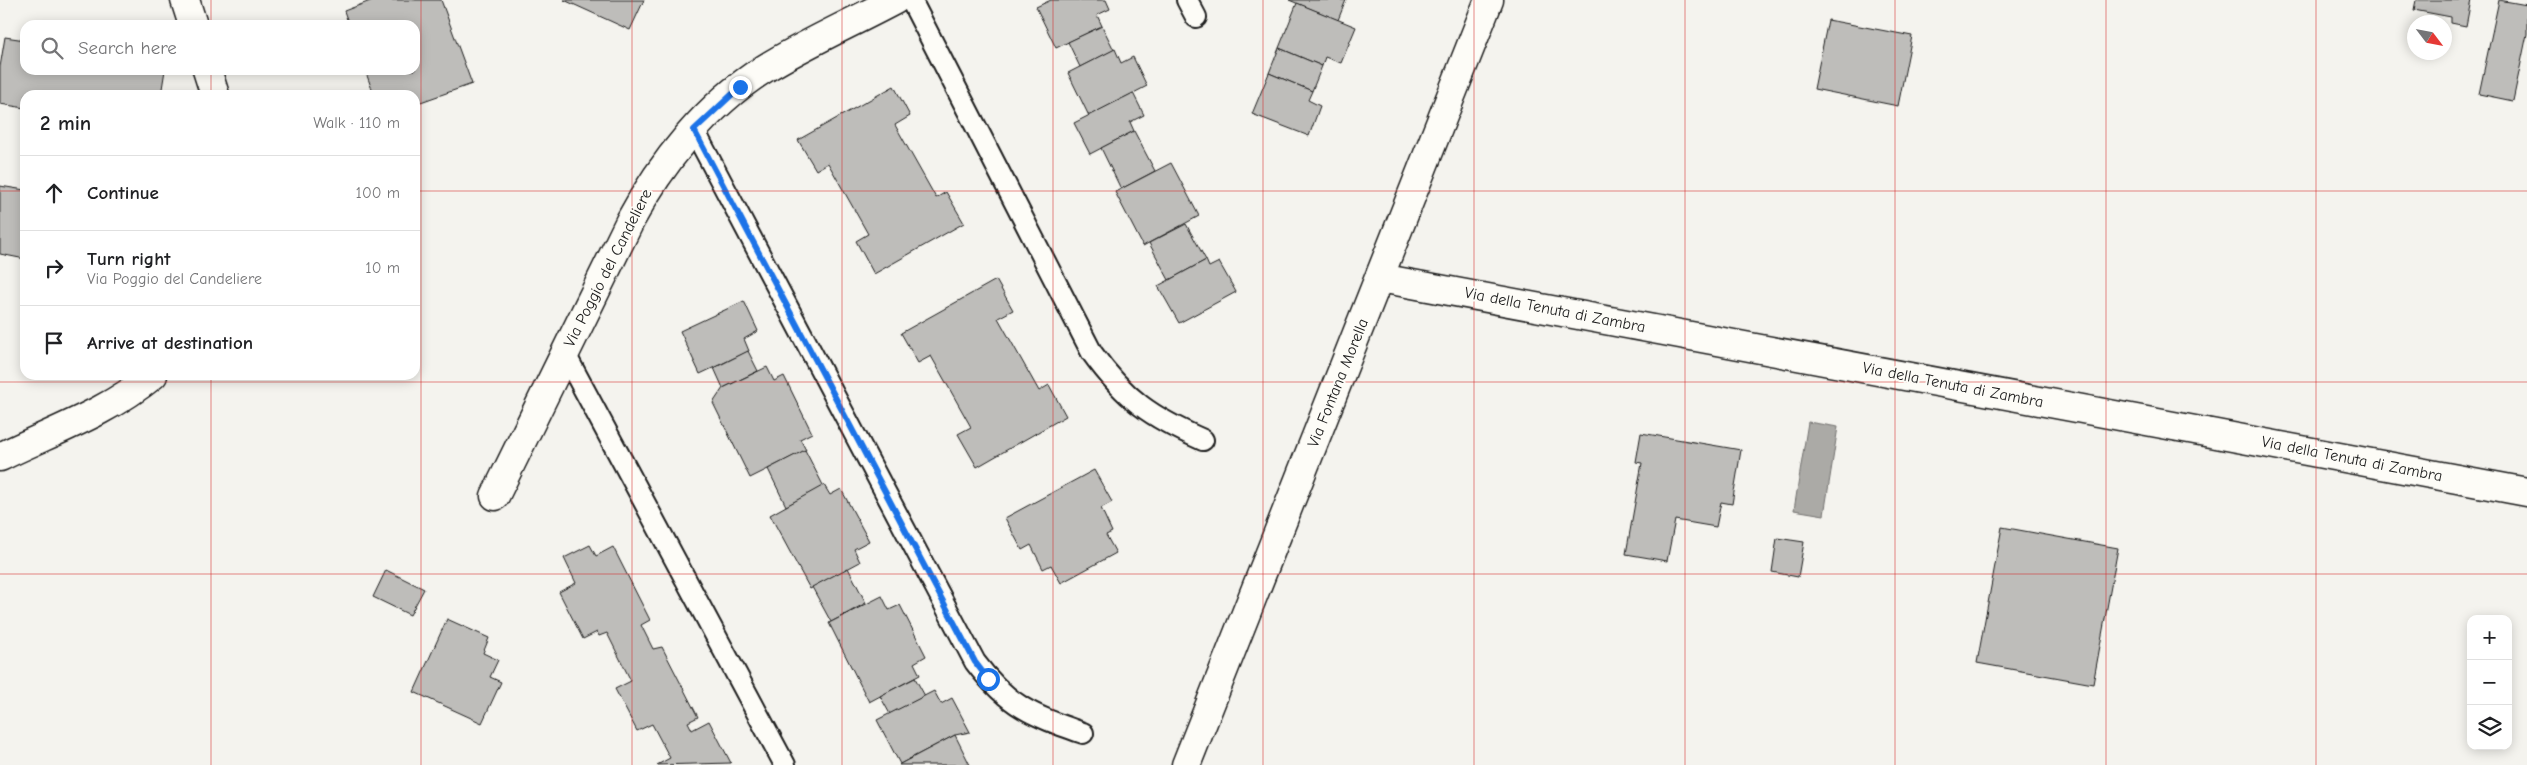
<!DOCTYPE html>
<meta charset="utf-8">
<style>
:root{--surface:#fff;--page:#f2f2f2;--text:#202124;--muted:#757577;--line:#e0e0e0}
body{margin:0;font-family:"Comic Neue",sans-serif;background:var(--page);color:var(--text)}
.controls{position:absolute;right:15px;bottom:15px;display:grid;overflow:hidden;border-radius:10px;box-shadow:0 2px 12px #0003}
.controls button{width:45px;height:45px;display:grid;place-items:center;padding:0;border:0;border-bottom:1px solid var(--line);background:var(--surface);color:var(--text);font:25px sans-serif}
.compass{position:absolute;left:2407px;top:15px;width:45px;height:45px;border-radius:50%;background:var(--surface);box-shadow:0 2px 12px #0003;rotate:122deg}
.stop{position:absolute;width:15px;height:15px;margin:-11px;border:4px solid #1a73e8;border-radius:50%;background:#fff}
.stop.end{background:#1a73e8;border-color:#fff;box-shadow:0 1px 5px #0008}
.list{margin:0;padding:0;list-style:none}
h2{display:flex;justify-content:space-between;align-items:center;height:65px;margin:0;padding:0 20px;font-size:21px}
h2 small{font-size:16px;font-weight:400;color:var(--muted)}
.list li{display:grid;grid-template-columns:32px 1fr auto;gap:15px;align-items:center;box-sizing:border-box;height:75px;padding:0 20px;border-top:1px solid var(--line)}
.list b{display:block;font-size:19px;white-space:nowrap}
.list p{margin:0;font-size:16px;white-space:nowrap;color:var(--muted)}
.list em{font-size:16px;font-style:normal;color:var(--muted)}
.icon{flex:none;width:28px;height:28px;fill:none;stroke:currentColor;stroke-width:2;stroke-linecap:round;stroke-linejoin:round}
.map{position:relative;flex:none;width:2527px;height:765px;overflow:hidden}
.search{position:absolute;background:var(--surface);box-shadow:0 2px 12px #0003;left:20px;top:20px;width:400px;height:55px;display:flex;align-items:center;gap:12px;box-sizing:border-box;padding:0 18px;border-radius:15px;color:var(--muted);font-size:19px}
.panel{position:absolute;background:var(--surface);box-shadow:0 2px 12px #0003;left:20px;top:90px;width:400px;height:290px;border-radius:15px}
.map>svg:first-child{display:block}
</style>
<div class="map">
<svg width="2527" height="765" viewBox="0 0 2527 765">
<rect width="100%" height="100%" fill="#f4f3ee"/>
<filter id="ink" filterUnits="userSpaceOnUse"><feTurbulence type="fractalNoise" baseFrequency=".02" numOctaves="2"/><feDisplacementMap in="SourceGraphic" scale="10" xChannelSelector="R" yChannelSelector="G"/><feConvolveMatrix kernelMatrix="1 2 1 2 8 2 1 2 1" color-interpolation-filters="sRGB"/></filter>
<g filter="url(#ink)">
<polygon fill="#abaaa6" stroke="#72716f" points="1808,422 1838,427 1824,515 1794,510"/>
<g fill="#bebdba" stroke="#1c1c1c">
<polygon points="373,0 441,0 472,84 415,104 415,95 374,95 365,70 415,70 415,25 349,25 344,11"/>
<polygon points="564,0 644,0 630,30"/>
<polygon points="1051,0 1106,0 1110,9 1097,15 1102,26 1056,48 1036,7"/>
<polygon points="1289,0 1346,0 1338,20"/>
<polygon points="2416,0 2471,0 2466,26 2451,23 2451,17 2414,10"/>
<polygon points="2499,0 2527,5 2527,34 2513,101 2479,94"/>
<polygon points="1297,3 1356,27 1341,63 1325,57 1322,66 1279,48"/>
<polygon points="1828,20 1912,36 1898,106 1814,89"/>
<polygon points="1102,26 1114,50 1080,67 1068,42"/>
<polygon points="5,37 25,40 25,70 165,70 161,95 25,95 25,108 0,104 0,67"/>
<polygon points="1279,48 1322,66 1312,91 1269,73"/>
<polygon points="1115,49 1121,63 1133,57 1147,86 1089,116 1068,73"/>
<polygon points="1269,73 1312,91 1308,100 1320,106 1309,136 1252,114"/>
<polygon points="894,86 910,116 895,125 936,198 946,192 964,223 874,274 856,241 868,234 828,163 816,170 798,140"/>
<polygon points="1133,93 1144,115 1130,122 1134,131 1090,154 1074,123"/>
<polygon points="1134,131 1155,171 1121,189 1101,148"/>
<polygon points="1171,163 1199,216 1143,246 1115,192"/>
<polygon points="0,186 25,190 25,259 0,254"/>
<polygon points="1186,224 1206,260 1169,280 1149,243"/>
<polygon points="1206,260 1209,267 1219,262 1236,292 1179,323 1158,286"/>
<polygon points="996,280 1013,310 998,318 1039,391 1049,385 1066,416 977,467 958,434 971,427 931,356 918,363 901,333"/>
<polygon points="744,301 758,331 744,339 749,351 700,374 680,331"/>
<polygon points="748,351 758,371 723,388 714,368"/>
<polygon points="767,367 774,381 784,376 812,433 800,439 806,450 750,478 713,403 723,388"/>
<polygon points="1641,433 1741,450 1732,504 1721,502 1716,527 1675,520 1667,561 1626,554 1642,463 1636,462"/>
<polygon points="805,450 824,487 786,506 768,469"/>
<polygon points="1094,470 1112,502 1101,508 1112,532 1106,535 1116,553 1061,583 1051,565 1043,569 1031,545 1022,550 1005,518"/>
<polygon points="824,485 830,495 841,489 869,541 854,549 860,562 810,589 770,515"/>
<polygon points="2002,527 2118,548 2093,684 1977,663"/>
<polygon points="1777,538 1804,542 1798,577 1772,572"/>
<polygon points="590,545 596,556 613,547 650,620 641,625 653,649 662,647 698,717 688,722 692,730 709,721 731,763 657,765 670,758 652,724 637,731 615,689 631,681 607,633 599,636 597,632 583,639 559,592 576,583 564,558"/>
<polygon points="848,568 866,603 831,622 812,587"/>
<polygon points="386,570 424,589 410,615 373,597"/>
<polygon points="882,596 889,610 900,605 926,656 914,663 920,675 869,702 829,623"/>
<polygon points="447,619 489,638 483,653 498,660 490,677 501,682 482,723 414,692"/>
<polygon points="915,678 925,696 890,714 880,696"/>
<polygon points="934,691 941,704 952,698 970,732 955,735 900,764 877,720"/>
<polygon points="955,735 970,765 899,765 900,764"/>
</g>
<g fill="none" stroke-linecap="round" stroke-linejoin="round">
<g stroke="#1c1c1c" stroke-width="24">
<g id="lane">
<path d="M911,0L1092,353C1126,400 1151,417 1203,440"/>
<polyline points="1187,0 1196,17"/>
<path d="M694,130L975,662C1009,707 1032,715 1083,733"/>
<polyline points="565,354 785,765"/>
</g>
</g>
<g stroke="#1c1c1c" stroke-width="31">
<g id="street">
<polyline points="185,0 193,25"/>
<polyline points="207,70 215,95"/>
<polyline points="1380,278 2527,492"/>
<path d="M0,457C51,432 109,412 153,375"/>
<path d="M495,496L630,221C661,163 707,105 764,69C806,43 852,23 895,0"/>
</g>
</g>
<g stroke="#1c1c1c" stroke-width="31">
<polyline id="secondary" points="1186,765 1489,0"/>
</g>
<use href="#lane" stroke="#fdfcf7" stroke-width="20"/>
<use href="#street" stroke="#fdfcf7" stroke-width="28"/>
<use href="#secondary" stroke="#fdfcf7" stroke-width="28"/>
</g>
</g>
<g fill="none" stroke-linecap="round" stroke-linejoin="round" filter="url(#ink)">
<polyline stroke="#1a73e8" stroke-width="6" points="740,87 694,130 975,662 988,679"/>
</g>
<path fill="none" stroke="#d62828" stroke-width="1" stroke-opacity="0.55" d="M211,0V25M421,0V765M632,0V765M842,0V765M1053,0V765M1263,0V765M1474,0V765M1685,0V765M1895,0V765M2106,0V765M2316,0V765M211,70V95M0,191H25M415,191H2527M211,375V765M0,382H2527M0,574H2527"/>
<g text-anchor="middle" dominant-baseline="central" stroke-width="4" stroke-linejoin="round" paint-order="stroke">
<g font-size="16" fill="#1c1c1c" stroke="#fdfcf7">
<text transform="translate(608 268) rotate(-63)">Via Poggio del Candeliere</text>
<text transform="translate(1555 310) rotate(11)">Via della Tenuta di Zambra</text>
<text transform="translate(1338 383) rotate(-68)">Via Fontana Morella</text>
<text transform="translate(1953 385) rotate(11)">Via della Tenuta di Zambra</text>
<text transform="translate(2352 459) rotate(11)">Via della Tenuta di Zambra</text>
</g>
</g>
</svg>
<div class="controls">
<button>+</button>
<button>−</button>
<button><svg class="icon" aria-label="layers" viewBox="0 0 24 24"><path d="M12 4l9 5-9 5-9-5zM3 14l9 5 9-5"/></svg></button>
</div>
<svg class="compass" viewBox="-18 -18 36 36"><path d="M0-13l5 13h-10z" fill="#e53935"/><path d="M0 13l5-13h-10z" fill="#757577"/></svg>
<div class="stop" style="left:988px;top:679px"></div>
<div class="stop end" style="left:740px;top:87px"></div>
<div class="search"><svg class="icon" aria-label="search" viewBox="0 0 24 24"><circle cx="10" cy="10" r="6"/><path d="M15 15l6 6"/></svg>Search here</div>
<section class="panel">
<h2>2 min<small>Walk · 110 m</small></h2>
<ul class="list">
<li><svg class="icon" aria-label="ahead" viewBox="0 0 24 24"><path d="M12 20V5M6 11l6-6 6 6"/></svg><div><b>Continue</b></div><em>100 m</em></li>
<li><svg class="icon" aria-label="right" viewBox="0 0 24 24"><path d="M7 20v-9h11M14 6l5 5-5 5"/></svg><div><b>Turn right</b><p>Via Poggio del Candeliere</p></div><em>10 m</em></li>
<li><svg class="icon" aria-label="arrive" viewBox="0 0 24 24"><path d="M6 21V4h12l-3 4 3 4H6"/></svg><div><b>Arrive at destination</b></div></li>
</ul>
</section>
</div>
